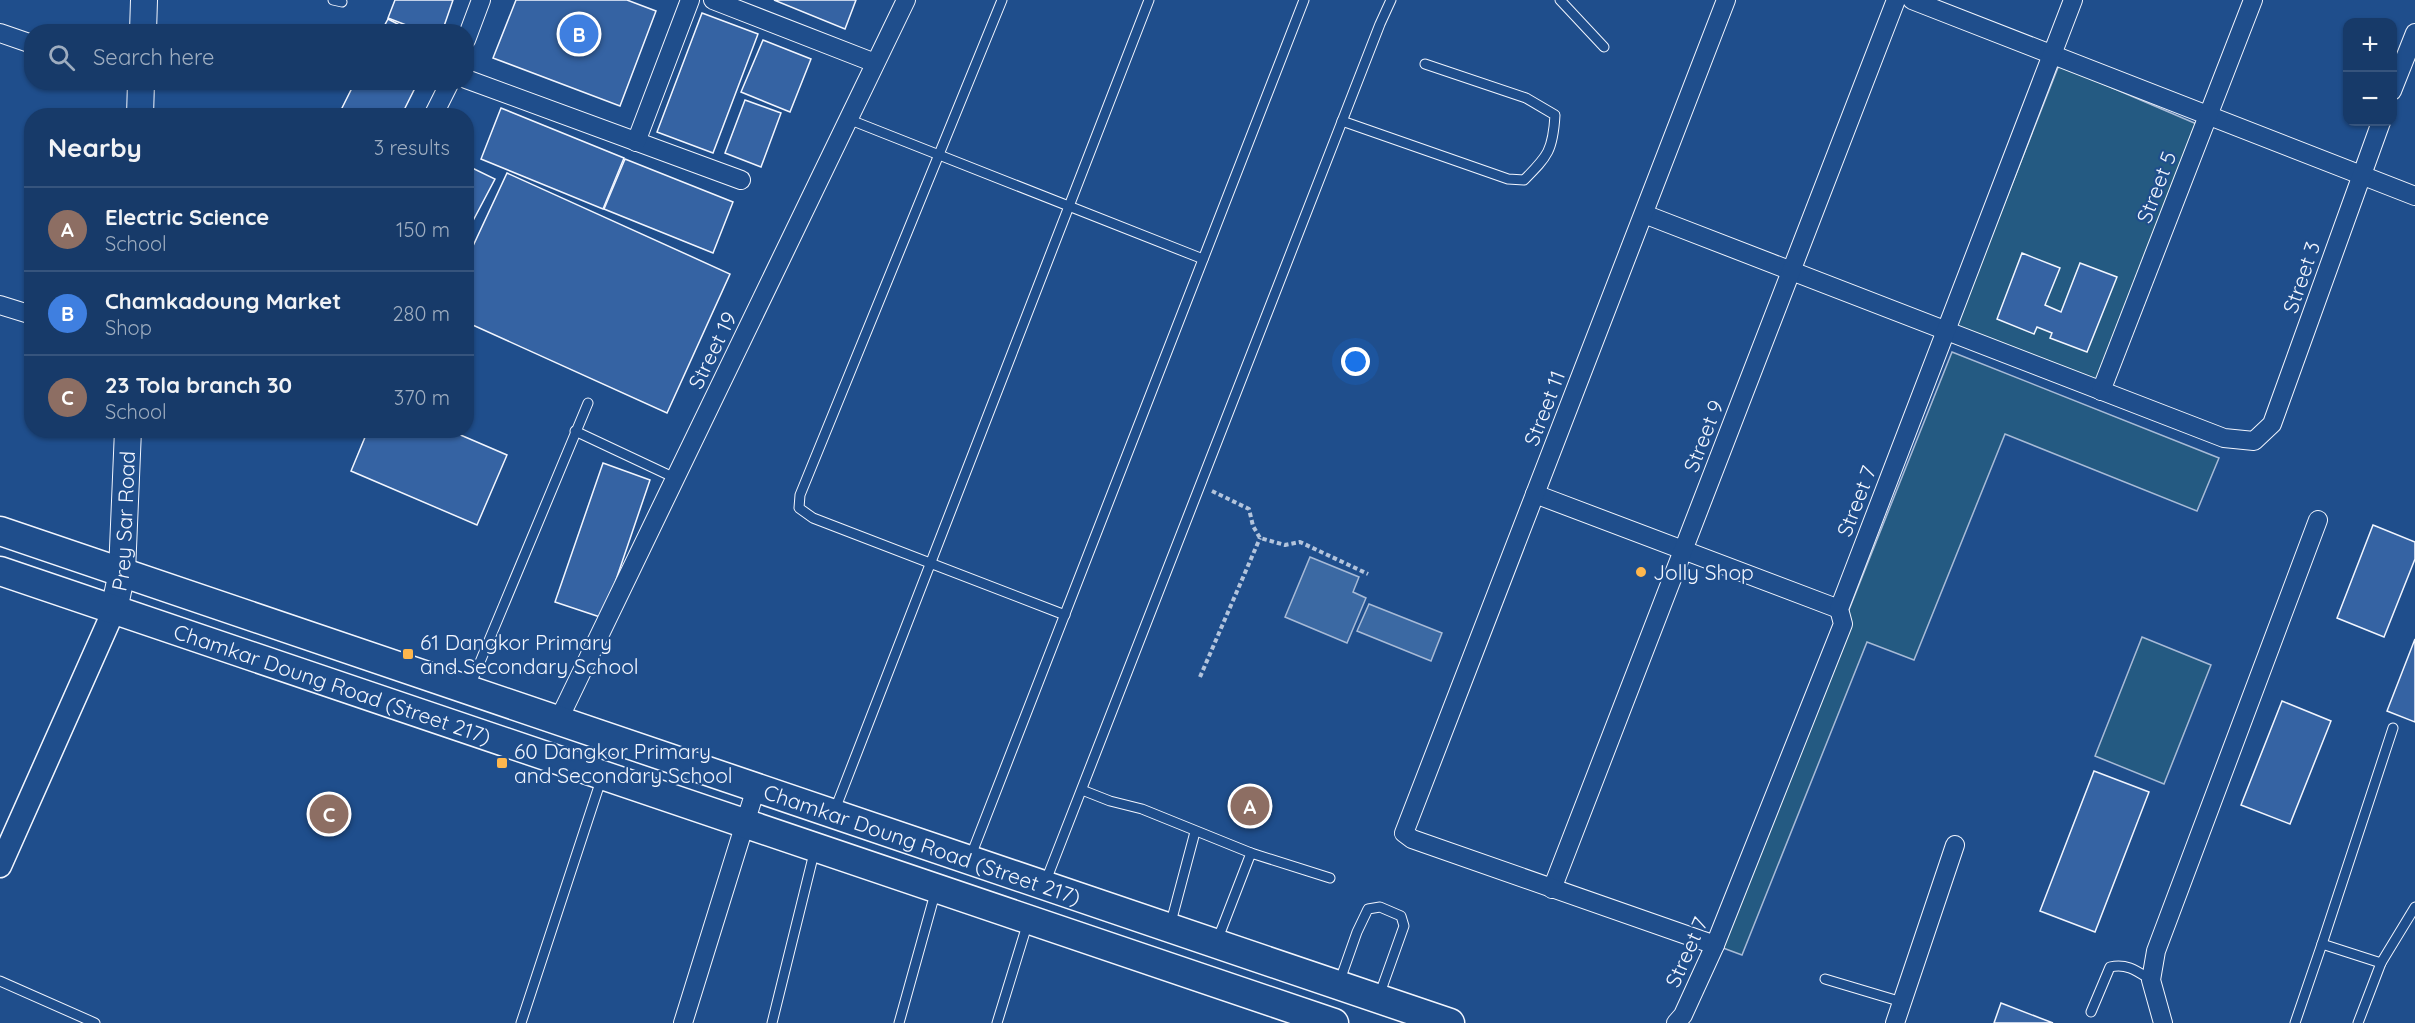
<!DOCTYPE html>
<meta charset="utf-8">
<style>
:root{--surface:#173a69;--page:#20416f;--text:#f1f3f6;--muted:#9eadc0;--line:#36547d;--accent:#e797bd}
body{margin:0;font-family:Quicksand,sans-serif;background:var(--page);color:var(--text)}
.controls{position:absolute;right:18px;top:18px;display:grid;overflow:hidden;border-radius:12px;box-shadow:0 2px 4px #0004}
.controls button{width:54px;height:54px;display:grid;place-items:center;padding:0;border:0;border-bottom:2px solid var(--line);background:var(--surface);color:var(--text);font:30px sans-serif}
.you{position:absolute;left:1356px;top:362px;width:21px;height:21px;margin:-15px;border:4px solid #fff;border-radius:50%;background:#1a73e8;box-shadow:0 0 0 9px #1a73e833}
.badge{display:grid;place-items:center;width:39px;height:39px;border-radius:50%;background:var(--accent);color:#fff;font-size:20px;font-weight:700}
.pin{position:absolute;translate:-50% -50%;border:3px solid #fff;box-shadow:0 2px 6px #0006}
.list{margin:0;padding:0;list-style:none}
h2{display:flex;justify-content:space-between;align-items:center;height:78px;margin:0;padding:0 24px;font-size:26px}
h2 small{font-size:20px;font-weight:400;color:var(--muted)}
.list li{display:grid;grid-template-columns:39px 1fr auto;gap:18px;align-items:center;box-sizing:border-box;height:84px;padding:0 24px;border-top:2px solid var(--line)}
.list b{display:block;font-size:22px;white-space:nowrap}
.list p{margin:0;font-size:20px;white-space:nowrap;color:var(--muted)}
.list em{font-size:20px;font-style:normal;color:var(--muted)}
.icon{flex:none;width:33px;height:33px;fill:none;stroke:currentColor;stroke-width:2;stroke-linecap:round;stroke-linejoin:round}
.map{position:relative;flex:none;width:2415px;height:1023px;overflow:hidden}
.search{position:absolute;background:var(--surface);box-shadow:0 2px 4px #0004;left:24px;top:24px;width:450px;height:66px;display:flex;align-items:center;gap:15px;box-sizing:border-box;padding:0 21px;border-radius:24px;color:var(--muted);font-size:22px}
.panel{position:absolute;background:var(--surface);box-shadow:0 2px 4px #0004;left:24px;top:108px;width:450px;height:330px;border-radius:24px}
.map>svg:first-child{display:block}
</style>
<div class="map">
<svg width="2415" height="1023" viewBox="0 0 2415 1023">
<rect width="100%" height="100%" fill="#1f4e8c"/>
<g fill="#245a82" stroke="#a8bbd7" stroke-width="1.5">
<polygon points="2059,65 2199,125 2096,383 1956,326"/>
<polygon points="1952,352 2219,458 2197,511 2005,434 1914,660 1867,642 1742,955 1715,945"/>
<polygon points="2142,637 2211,665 2164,784 2095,756"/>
</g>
<g fill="#3b69a3" stroke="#a8bbd7" stroke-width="1.5">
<polygon points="1310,557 1359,577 1353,592 1366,598 1347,643 1285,617"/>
<polygon points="1369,604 1442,633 1431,661 1357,631"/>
</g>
<g fill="#3563a3" stroke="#f2f6ff" stroke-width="1.5">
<polygon points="395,0 453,0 442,32 424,32 388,18"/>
<polygon points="516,0 627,0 656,11 620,106 493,58"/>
<polygon points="774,0 856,0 845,29"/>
<polygon points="702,13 758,34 713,153 657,132"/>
<polygon points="388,19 413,32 381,32"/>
<polygon points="763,40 811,59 790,112 741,92"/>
<polygon points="355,82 418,82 401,116 338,116"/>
<polygon points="745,100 781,113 761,167 725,153"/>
<polygon points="501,108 624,158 603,209 481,159"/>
<polygon points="625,159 733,202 713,253 604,209"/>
<polygon points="466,165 495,179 466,234"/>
<polygon points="507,173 730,274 667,413 466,322 466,261"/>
<polygon points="2022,253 2060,268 2045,305 2061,312 2080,263 2117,277 2087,352 2050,338 2052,333 2037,327 2034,334 1997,319"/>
<polygon points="368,430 449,430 507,455 477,525 351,471"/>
<polygon points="603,463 650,480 603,618 555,602"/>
<polygon points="2373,525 2415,542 2415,559 2384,637 2337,618"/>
<polygon points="2415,639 2415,722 2387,711"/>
<polygon points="2282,701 2331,721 2290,824 2241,805"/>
<polygon points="2094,771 2149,792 2095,932 2040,911"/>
<polygon points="2001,1003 2053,1023 1994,1023"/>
</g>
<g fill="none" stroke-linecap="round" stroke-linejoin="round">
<g stroke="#f2f6ff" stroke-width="11">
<g id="service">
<polyline points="333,0 342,2"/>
<polyline points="1002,0 800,495 799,508 813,518 1065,615"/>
<polyline points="1560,0 1604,47"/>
<polyline points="848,119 1203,259"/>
<path d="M1342,121L1508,179L1524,180C1548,156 1553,150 1555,115L1526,98L1425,64"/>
<polyline points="575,431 675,478"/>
<polyline points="470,686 588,403"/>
<polyline points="1082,790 1110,801 1142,809 1251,853"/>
<polyline points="834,812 1149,0"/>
<polyline points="970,858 1304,0"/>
<polyline points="1045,883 1380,24 1391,0"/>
<polyline points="1170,926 1195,832"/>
<polyline points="1217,941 1251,853 1330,878"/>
<polyline points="2322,944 2393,728"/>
<polyline points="1825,979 1902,1002"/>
<polyline points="0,981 95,1023"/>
<polyline points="1339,983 1357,932 1368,909 1380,907 1401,916 1404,926 1379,996"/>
<path d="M2091,1012L2110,967C2127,963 2137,971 2151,980"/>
<polyline points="521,1023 602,777"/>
<polyline points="772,1023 815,849"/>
<polyline points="899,1023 936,890"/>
<polyline points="997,1023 1028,922"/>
<polyline points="2295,1023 2322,944 2381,963"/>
<polyline points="2358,1023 2381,963 2415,907"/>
</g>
</g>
<g stroke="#f2f6ff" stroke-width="20">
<g id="minor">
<polyline points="713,0 875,63"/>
<polyline points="1912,0 2415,196"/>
<polyline points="0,33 32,44"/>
<polyline points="466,40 481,0"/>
<polyline points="466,79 741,180"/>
<polyline points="2392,91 2415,33"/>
<polyline points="433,116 450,82"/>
<polyline points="636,142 690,0"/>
<polyline points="1644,214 2224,438 2254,441 2272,424 2381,122"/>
<polyline points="0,305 32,315"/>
<polyline points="2101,391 2253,0"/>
<polyline points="1535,494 1839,609"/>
<polyline points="559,719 906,0"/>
<polyline points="1552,889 1896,0"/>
<polyline points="1715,945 1412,839 1404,833 1726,0"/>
<polyline points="683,1023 756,788"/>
<polyline points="1676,1023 1683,1015 1715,945 1843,624 1839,609 2073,0"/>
<polyline points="1895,1023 1955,845"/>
<polyline points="2163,1023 2151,980 2156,951 2318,520"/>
</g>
</g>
<g stroke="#f2f6ff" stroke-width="25">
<polyline id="tertiary" points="0,866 114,610"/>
</g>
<g stroke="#f2f6ff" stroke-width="28">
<g id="secondary">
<polyline points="143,32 144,0"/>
<polyline points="140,116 141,82"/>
<path id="s1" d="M114,610L122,572L128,430"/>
</g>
</g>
<g stroke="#f2f6ff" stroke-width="31">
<g id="primary">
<path id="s2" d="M0,531C484,694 966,860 1450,1023"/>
<path id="s3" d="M0,571L1334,1023"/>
</g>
</g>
<g stroke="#b3c4dc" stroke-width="4" stroke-dasharray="4.5 3" stroke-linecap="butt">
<polyline points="1212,491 1249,509 1253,526 1260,538 1285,545 1300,542 1368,574"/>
<polyline points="1200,677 1260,538"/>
</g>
<use href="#service" stroke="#1f4e8c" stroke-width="9"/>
<use href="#minor" stroke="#1f4e8c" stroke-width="18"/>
<use href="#tertiary" stroke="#1f4e8c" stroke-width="22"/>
<use href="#secondary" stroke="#1f4e8c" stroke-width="26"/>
<use href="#primary" stroke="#1f4e8c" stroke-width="28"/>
</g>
<g fill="#ffb74d" stroke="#1f4e8c" stroke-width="2">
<circle cx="1641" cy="572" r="6"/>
<rect x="402" y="648" width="12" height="12" rx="3"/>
<rect x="496" y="757" width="12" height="12" rx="3"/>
</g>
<g text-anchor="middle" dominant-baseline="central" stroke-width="4.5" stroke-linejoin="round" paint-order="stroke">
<g font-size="21" fill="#f2f6ff" stroke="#1f4e8c">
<text transform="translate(2156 187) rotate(-69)">Street 5</text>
<text transform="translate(2301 277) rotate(-71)">Street 3</text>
<text transform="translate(712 350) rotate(-64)">Street 19</text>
<text transform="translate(1544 408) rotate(-69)">Street 11</text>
<text transform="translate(1703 436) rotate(-69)">Street 9</text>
<text transform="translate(1856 501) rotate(-69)">Street 7</text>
<text stroke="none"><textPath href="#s1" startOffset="90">Prey Sar Road</textPath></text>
<text stroke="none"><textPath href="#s3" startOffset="351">Chamkar Doung Road (Street 217)</textPath></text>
<text stroke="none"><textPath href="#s2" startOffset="974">Chamkar Doung Road (Street 217)</textPath></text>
<text transform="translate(1686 952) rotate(-66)">Street 7</text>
</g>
<g font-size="21" fill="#f2f6ff" stroke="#1f4e8c" text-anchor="start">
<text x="1653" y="572">Jolly Shop</text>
<text x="420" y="642">61 Dangkor Primary<tspan x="420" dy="24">and Secondary School</tspan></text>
<text x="514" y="751">60 Dangkor Primary<tspan x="514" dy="24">and Secondary School</tspan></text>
</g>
</g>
</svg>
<div class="controls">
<button>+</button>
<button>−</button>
</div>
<div class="you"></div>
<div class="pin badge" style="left:1250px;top:806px;background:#8d6e63">A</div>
<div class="pin badge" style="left:579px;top:34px;background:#3f7fe0">B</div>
<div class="pin badge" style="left:329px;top:814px;background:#8d6e63">C</div>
<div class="search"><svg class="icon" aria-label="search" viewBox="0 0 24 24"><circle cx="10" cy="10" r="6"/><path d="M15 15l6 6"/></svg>Search here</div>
<section class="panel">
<h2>Nearby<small>3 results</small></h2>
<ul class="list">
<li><span class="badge" style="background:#8d6e63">A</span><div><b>Electric Science</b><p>School</p></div><em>150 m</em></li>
<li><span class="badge" style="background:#3f7fe0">B</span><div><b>Chamkadoung Market</b><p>Shop</p></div><em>280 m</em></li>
<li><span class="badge" style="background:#8d6e63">C</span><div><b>23 Tola branch 30</b><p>School</p></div><em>370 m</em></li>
</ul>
</section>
</div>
